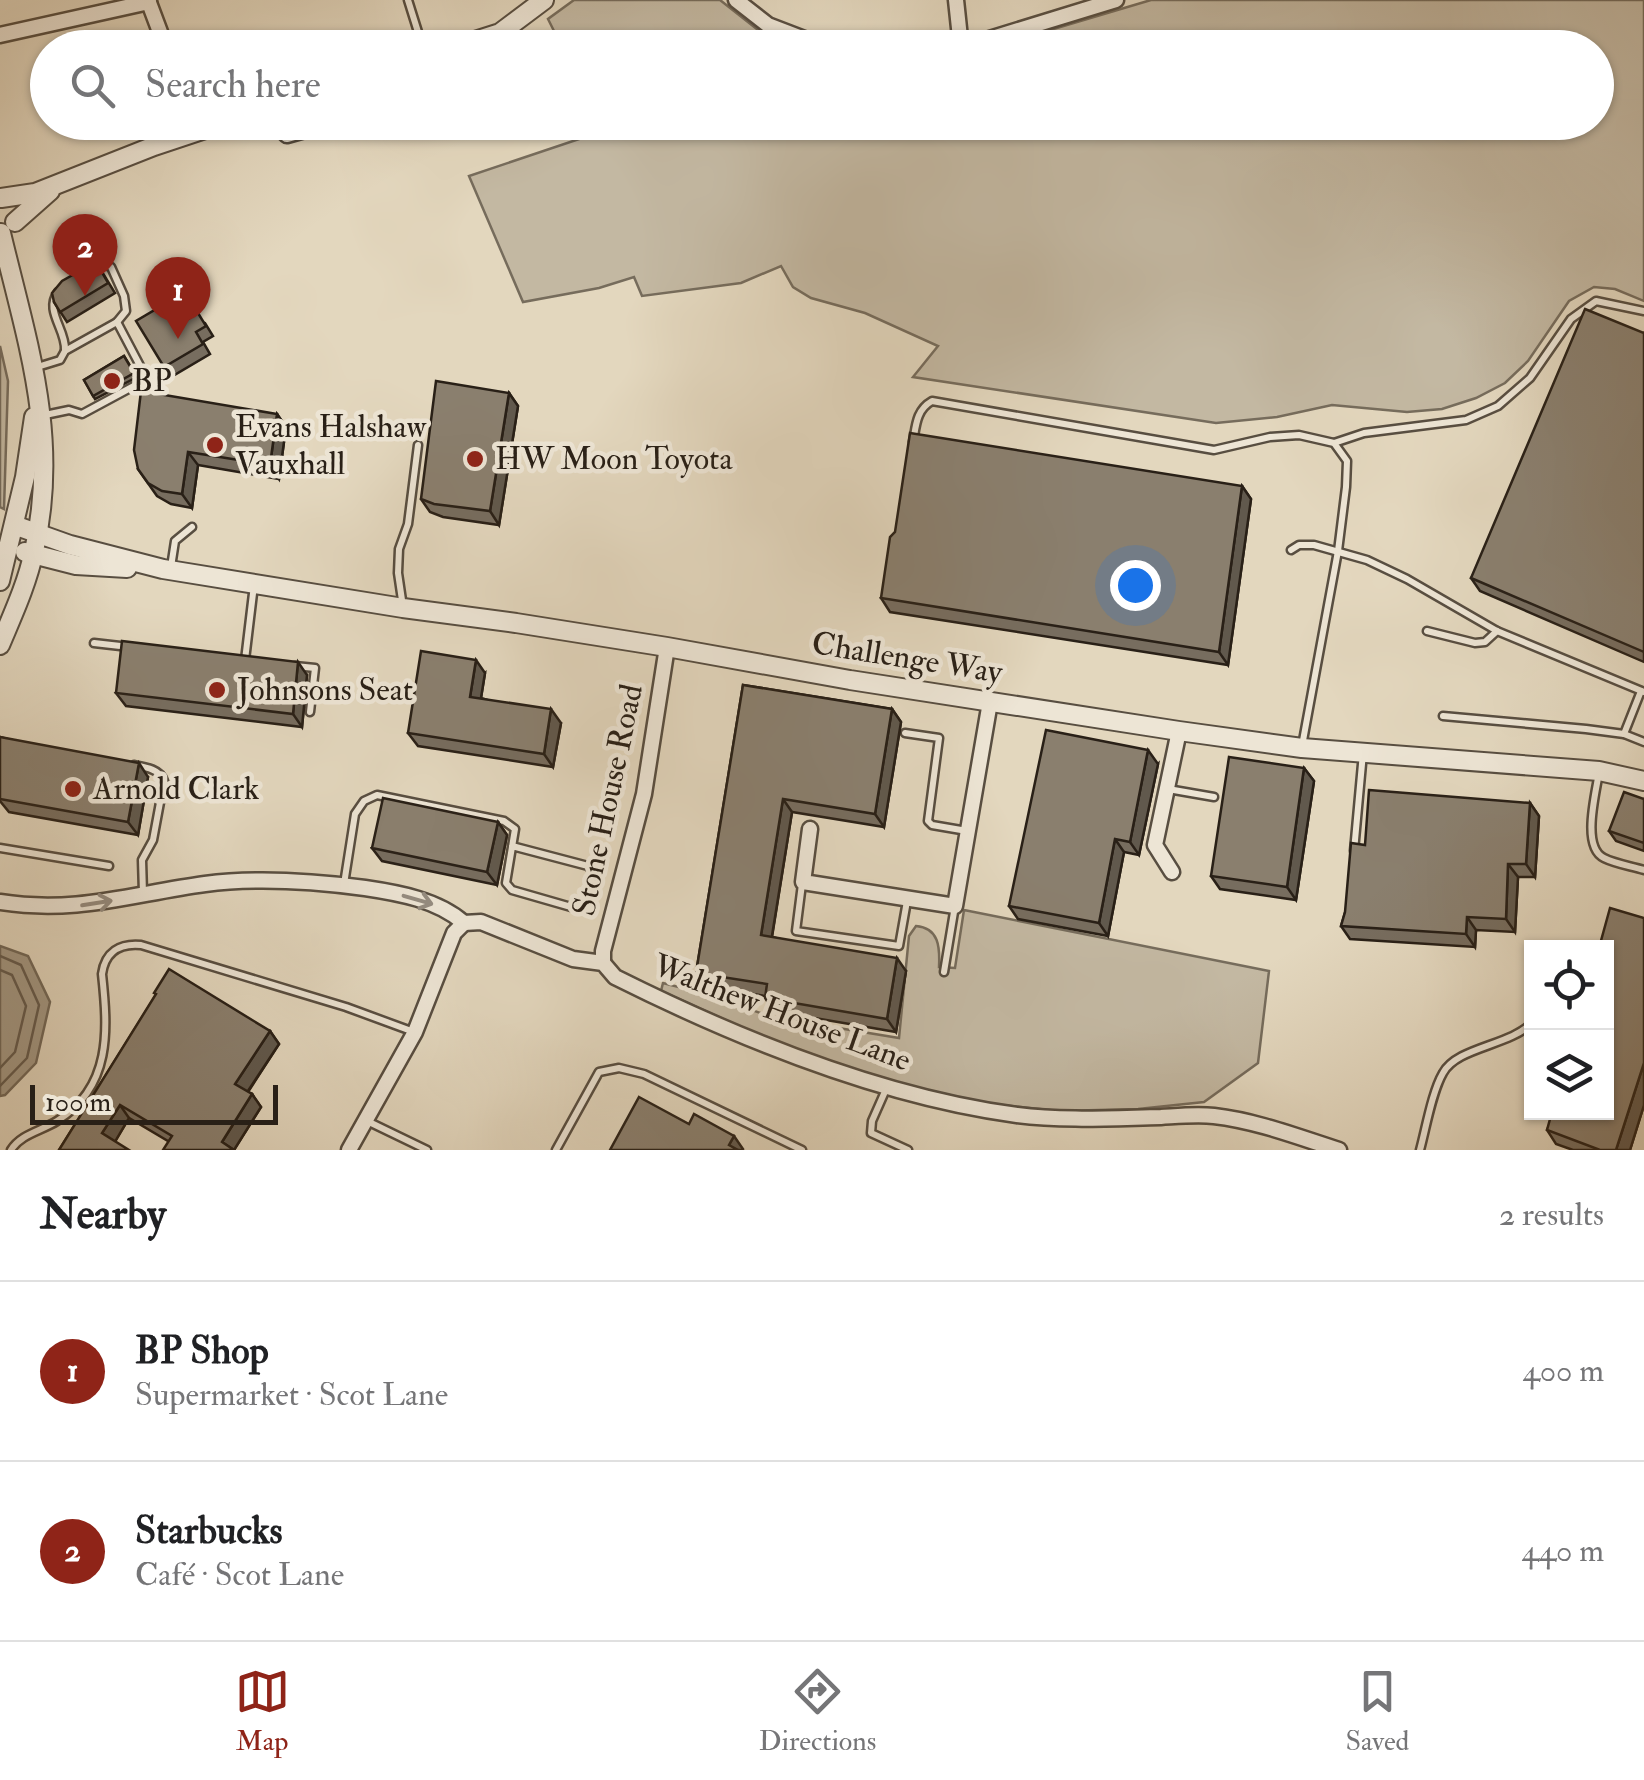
<!DOCTYPE html>
<meta charset="utf-8">
<style>
:root{--surface:#fff;--page:#f2f2f2;--text:#202124;--muted:#757577;--line:#e0e0e0;--accent:#8f2418}
body{margin:0;font-family:"IM FELL Double Pica",serif;background:var(--page);color:var(--text)}
.controls{position:absolute;right:30px;bottom:30px;display:grid;overflow:hidden;border-radius:0px;box-shadow:0 2px 8px #0004}
.controls button{width:90px;height:90px;display:grid;place-items:center;padding:0;border:0;border-bottom:2px solid var(--line);background:var(--surface);color:var(--text);font:50px sans-serif}
.scale{position:absolute;left:30px;bottom:25px;width:248px;box-sizing:border-box;padding-left:10px;border:5px solid #292017;border-top:0;font-size:28px;line-height:35px;white-space:nowrap;color:#292017;-webkit-text-stroke:8px #ede5d5;paint-order:stroke}
.you{position:absolute;left:1135px;top:585px;width:35px;height:35px;margin:-25px;border:8px solid #fff;border-radius:50%;background:#1a73e8;box-shadow:0 0 0 15px #1a73e833}
.badge{display:grid;place-items:center;width:65px;height:65px;border-radius:50%;background:var(--accent);color:#fff;font-size:32px;font-weight:700}
.pin{position:absolute;translate:-50% -82px;filter:drop-shadow(0 2px 5px #0008)}
.pin::after{content:'';position:absolute;top:52px;width:35px;height:30px;background:inherit;clip-path:polygon(0 0,100% 0,50% 100%)}
.list{margin:0;padding:0;list-style:none}
h2{display:flex;justify-content:space-between;align-items:center;height:130px;margin:0;padding:0 40px;font-size:42px}
h2 small{font-size:32px;font-weight:400;color:var(--muted)}
.list li{display:grid;grid-template-columns:65px 1fr auto;gap:30px;align-items:center;box-sizing:border-box;height:180px;padding:0 40px;border-top:2px solid var(--line)}
.list b{display:block;font-size:38px;white-space:nowrap}
.list p{margin:0;font-size:32px;white-space:nowrap;color:var(--muted)}
.list em{font-size:32px;font-style:normal;color:var(--muted)}
.icon{flex:none;width:55px;height:55px;fill:none;stroke:currentColor;stroke-width:2;stroke-linecap:round;stroke-linejoin:round}
.map{position:relative;flex:none;width:1644px;height:1150px;overflow:hidden}
.search{position:absolute;background:var(--surface);box-shadow:0 2px 8px #0004;left:30px;right:30px;top:30px;height:110px;display:flex;align-items:center;gap:25px;box-sizing:border-box;padding:0 35px;border-radius:55px;color:var(--muted);font-size:38px}
.sheet{height:490px;background:var(--surface)}
nav{display:flex;justify-content:space-around;align-items:center;box-sizing:border-box;height:140px;border-top:2px solid var(--line);background:var(--surface);font-size:28px;color:var(--muted)}
nav a{display:grid;justify-items:center;gap:5px}
nav .on{color:var(--accent)}
.map>svg:first-child{display:block}
</style>
<div class="map">
<svg width="1644" height="1150" viewBox="0 0 1644 1150">
<rect width="100%" height="100%" fill="#e3d7be"/>
<filter id="stains"><feTurbulence type="fractalNoise" baseFrequency=".002" numOctaves="4"/><feColorMatrix values="0 0 0 0 .2 0 0 0 0 .09 0 0 0 0 .02 0 0 0 .5 -.17"/></filter>
<radialGradient id="worn" r=".72"><stop offset=".6" stop-color="#630" stop-opacity="0"/><stop offset="1" stop-color="#630" stop-opacity=".3"/></radialGradient>
<g fill="#c3b8a2" stroke="#766c5c" stroke-width="2.5">
<polygon points="574,0 720,0 767,37 793,47 562,47 548,19"/>
<polygon points="1151,0 1644,0 1644,301 1615,289 1594,287 1569,301 1528,361 1505,383 1476,398 1442,409 1407,412 1332,405 1277,417 1216,423 913,377 938,346 865,313 811,298 793,287 781,266 741,283 642,296 634,277 599,288 523,302 469,176 603,131 599,122 1596,122 1596,48 993,47"/>
<polygon points="0,346 8,381 4,509 0,507"/>
<path d="M964,910L1269,971L1258,1063L1204,1102L1138,1109L1059,1111L992,1104L921,1090L849,1069L772,1041L661,991L663,983L706,994L772,1017L899,1038L909,936L916,926C939,928 940,947 939,967L955,968Z"/>
</g>
<polygon fill="#a49985" stroke="#736959" stroke-width="2.5" points="0,946 28,956 50,1002 36,1063 5,1095 0,1096"/>
<g fill="none" stroke-linecap="round" stroke-linejoin="round">
<g stroke="#665c4e" stroke-width="2.5">
<polyline points="0,956 21,965 39,1005 27,1058 0,1086"/>
<polyline points="0,970 12,975 26,1006 15,1052 0,1068"/>
</g>
<g stroke="#584e41" stroke-width="11">
<g id="service">
<polyline points="408,0 423,48"/>
<polyline points="94,270 103,264 111,267 124,296 126,311 117,322"/>
<path d="M58,292C44,311 66,329 65,350"/>
<polyline points="34,368 60,360 65,351 117,322 147,379 82,414 69,410 45,415"/>
<path d="M913,442C916,426 916,410 932,401L1214,450L1270,437L1299,435L1334,443L1347,461L1346,487L1338,551L1302,746"/>
<polyline points="1334,443 1364,433 1466,420 1498,406 1530,378 1571,319 1596,301 1644,311"/>
<polyline points="1291,550 1299,545 1314,545 1367,560 1407,579 1497,631 1644,692"/>
<polyline points="171,567 175,541 192,527"/>
<polyline points="403,607 398,573 399,549 408,524 418,445"/>
<polyline points="1427,631 1475,643 1485,642 1497,631"/>
<polyline points="94,643 129,647"/>
<polyline points="245,660 254,585"/>
<polyline points="295,666 315,668 310,712"/>
<polyline points="1443,716 1586,729 1624,734 1644,742"/>
<polyline points="905,733 939,738 928,821 932,825 967,831"/>
<polyline points="1624,734 1641,691"/>
<path d="M134,765C145,767 160,769 164,781L153,840L142,860L143,893"/>
<path d="M1599,772C1596,793 1581,847 1604,858C1616,864 1631,866 1644,870"/>
<polyline points="1168,789 1214,797"/>
<polyline points="0,848 109,866"/>
<polyline points="1354,851 1363,753"/>
<path d="M344,884L355,814L364,801L377,795L504,821L515,829L506,883L512,890L578,909C590,900 590,884 592,870L588,866L512,846"/>
<polyline points="802,884 796,931 899,946 907,901"/>
<polyline points="944,972 955,906"/>
<polyline points="887,1087 872,1121 871,1133 908,1150"/>
<polyline points="367,1121 427,1150"/>
<path d="M11,1150C21,1134 41,1131 57,1121C112,1087 108,1030 102,974C105,952 120,943 141,945L346,1007L414,1032"/>
<polyline points="556,1150 599,1072 619,1068 644,1074 802,1150"/>
<path d="M1420,1150C1426,1128 1432,1092 1443,1073C1457,1047 1509,1046 1532,1023"/>
</g>
</g>
<g stroke="#584e41" stroke-width="19">
<g id="minor">
<polyline points="148,0 166,48"/>
<polyline points="736,0 768,25 828,48"/>
<polyline points="956,0 961,47"/>
<polyline points="0,35 149,2"/>
<polyline points="960,48 1116,0"/>
<polyline points="273,122 287,135 333,122"/>
<polyline points="810,829 803,882 955,906 990,702"/>
<polyline points="1172,872 1155,845 1179,731"/>
<path d="M0,902C76,914 131,894 205,884C258,877 312,881 365,888C399,893 438,900 464,923"/>
<path d="M464,923L481,922L573,959L603,963L615,977C737,1038 881,1097 1017,1115C1064,1121 1113,1118 1161,1117C1178,1116 1197,1114 1214,1116C1257,1121 1298,1137 1339,1150"/>
<polyline points="603,963 603,951 644,794 667,647"/>
<polyline points="349,1150 415,1032 454,933 464,923"/>
</g>
</g>
<g stroke="#584e41" stroke-width="22">
<g id="tertiary">
<polyline points="453,48 500,33 544,0"/>
<polyline points="1,198 35,193 154,146 226,122"/>
<polyline points="15,222 50,191"/>
<polyline points="14,525 70,545 163,569 403,608 516,623 667,647 850,680 1179,731 1302,748 1599,771 1644,781"/>
<polyline points="25,552 76,565 127,568"/>
<polyline points="0,581 25,477 34,417"/>
<path d="M0,645C13,614 27,584 34,551C60,437 27,342 1,233"/>
</g>
</g>
<use href="#service" stroke="#ede5d5" stroke-width="6"/>
<use href="#minor" stroke="#ede5d5" stroke-width="14"/>
<use href="#tertiary" stroke="#ede5d5" stroke-width="18"/>
</g>
<g fill="#776d5f" stroke="#292017" stroke-width="2.5">
<polygon points="96,262 115,293 67,322 54,302"/>
<polygon points="189,318 205,323 213,336 203,342 210,354 171,377 164,367"/>
<polygon points="1644,333 1644,662 1480,591 1471,578"/>
<polygon points="124,356 137,377 95,399 84,380"/>
<polygon points="509,393 518,406 499,525 443,517 430,512 421,499"/>
<polygon points="277,414 286,427 279,479 198,465 192,508 171,504 157,496 138,469"/>
<polygon points="1242,486 1251,499 1228,665 890,612 881,598"/>
<polygon points="485,673 481,698 561,723 553,767 418,746 408,733"/>
<polygon points="307,675 302,727 126,706 116,693"/>
<polygon points="743,685 892,709 901,722 884,827 792,812 772,937 906,971 896,1032 774,1011 765,998 765,996 705,986 696,973"/>
<polygon points="0,737 148,777 138,835 9,812 0,801"/>
<polygon points="1158,764 1139,855 1124,852 1108,936 1018,919 1009,906"/>
<polygon points="1304,768 1314,781 1296,900 1220,889 1211,876"/>
<polygon points="1644,799 1644,851 1616,841 1609,831"/>
<polygon points="1530,803 1539,816 1535,877 1518,877 1515,932 1476,930 1475,947 1350,939 1341,926 1365,845"/>
<polygon points="498,822 507,835 497,885 382,861 372,848"/>
<polygon points="1644,918 1644,1105 1630,1150 1573,1150 1556,1144 1547,1130"/>
<polygon points="156,995 270,1031 279,1044 248,1092 252,1094 261,1107 234,1150 168,1141 129,1118 115,1141 59,1150"/>
</g>
<g fill="#61594d" stroke="#292017" stroke-width="2.5">
<polygon points="509,393 518,406 499,525 490,511"/>
<polygon points="277,414 286,427 279,479 270,465"/>
<polygon points="188,452 198,465 192,508 182,494"/>
<polygon points="1242,486 1251,499 1228,665 1219,652"/>
<polygon points="476,660 485,673 479,710 470,697"/>
<polygon points="298,662 307,675 302,727 293,714"/>
<polygon points="551,709 561,723 553,767 544,754"/>
<polygon points="892,709 901,722 884,827 875,814"/>
<polygon points="1148,750 1158,764 1139,855 1130,842"/>
<polygon points="139,763 148,777 138,835 128,822"/>
<polygon points="1304,768 1314,781 1296,900 1287,887"/>
<polygon points="783,799 792,812 770,948 761,935"/>
<polygon points="1530,803 1539,816 1535,877 1526,864"/>
<polygon points="498,822 507,835 497,885 487,872"/>
<polygon points="1115,839 1124,852 1108,936 1099,923"/>
<polygon points="1508,864 1518,877 1515,932 1506,919"/>
<polygon points="1467,917 1476,930 1475,947 1466,934"/>
<polygon points="897,958 906,971 896,1032 887,1019"/>
<polygon points="270,1031 279,1044 244,1097 235,1084"/>
<polygon points="1644,1063 1644,1105 1630,1150 1616,1150"/>
<polygon points="252,1094 261,1107 234,1150 222,1142"/>
<polygon points="120,1105 129,1118 112,1147 102,1133"/>
<polygon points="734,1136 743,1149 742,1150 732,1150 729,1145"/>
</g>
<g fill="#8a7f6e" stroke="#292017" stroke-width="2.5">
<polygon points="96,262 108,283 60,312 54,302 52,293 62,281"/>
<polygon points="175,298 188,319 198,313 206,326 196,332 203,344 164,367 136,321"/>
<polygon points="1585,309 1644,333 1644,652 1471,578"/>
<polygon points="124,356 134,373 93,396 84,380"/>
<polygon points="436,381 509,393 490,511 434,504 421,499"/>
<polygon points="141,391 277,414 270,465 188,452 182,494 162,491 148,483 138,469 134,450"/>
<polygon points="910,433 1242,486 1219,652 881,598 890,537 895,532"/>
<polygon points="122,641 298,662 293,714 116,693"/>
<polygon points="421,651 476,660 470,697 551,709 544,754 408,733"/>
<polygon points="743,685 892,709 875,814 783,799 761,935 897,958 887,1019 765,998 767,984 696,973"/>
<polygon points="1046,730 1148,750 1130,842 1115,839 1099,923 1009,906"/>
<polygon points="0,737 139,763 128,822 0,799"/>
<polygon points="1229,757 1304,768 1287,887 1211,876"/>
<polygon points="1369,790 1530,803 1526,864 1508,864 1506,919 1467,917 1466,934 1341,926 1345,912 1351,843 1365,845"/>
<polygon points="1624,792 1644,799 1644,843 1609,831"/>
<polygon points="383,798 498,822 487,872 372,848"/>
<polygon points="1610,908 1644,918 1644,1063 1616,1150 1600,1150 1547,1130 1552,1112 1606,1112 1606,948 1599,948"/>
<polygon points="169,969 270,1031 235,1084 252,1094 222,1142 234,1150 163,1150 172,1136 120,1105 102,1133 129,1150 59,1150 156,994 154,993"/>
<polygon points="639,1097 689,1124 694,1114 734,1136 729,1145 738,1150 610,1150"/>
</g>
<defs><path id="oneway-shaft" d="M-6 0H5M1.5-3L5.5 0L1.5 3" fill="none" stroke-width="1.6" stroke-linecap="round" stroke-linejoin="round" transform="scale(2.5)"/></defs>
<g stroke="#958c80">
<use href="#oneway-shaft" transform="translate(418 900) rotate(16)"/>
<use href="#oneway-shaft" transform="translate(97 903) rotate(-9)"/>
</g>
<g fill="#8f2418" stroke="#ede5d5" stroke-width="4">
<circle cx="112" cy="381" r="10"/>
<circle cx="215" cy="445" r="10"/>
<circle cx="475" cy="459" r="10"/>
<circle cx="217" cy="690" r="10"/>
<circle cx="73" cy="789" r="10"/>
</g>
<g text-anchor="middle" dominant-baseline="central" stroke-width="9" stroke-linejoin="round" paint-order="stroke">
<g font-size="32" fill="#292017" stroke="#ede5d5" text-anchor="start">
<text x="132" y="381">BP</text>
<text x="235" y="427">Evans Halshaw<tspan x="235" dy="37">Vauxhall</tspan></text>
<text x="495" y="459">HW Moon Toyota</text>
<text x="237" y="690">Johnsons Seat</text>
<text x="93" y="789">Arnold Clark</text>
</g>
<g font-size="32" fill="#292017" stroke="#ede5d5">
<text transform="translate(907 658) rotate(9)">Challenge Way</text>
<text transform="translate(608 800) rotate(-78)">Stone House Road</text>
<text transform="translate(782 1013) rotate(21)">Walthew House Lane</text>
</g>
</g>
<rect width="100%" height="100%" filter="url(#stains)"/>
<rect width="100%" height="100%" fill="url(#worn)"/>
</svg>
<div class="controls">
<button><svg class="icon" aria-label="locate" viewBox="0 0 24 24"><circle cx="12" cy="12" r="6"/><path d="M12 2v4M12 18v4M2 12h4M18 12h4"/></svg></button>
<button><svg class="icon" aria-label="layers" viewBox="0 0 24 24"><path d="M12 4l9 5-9 5-9-5zM3 14l9 5 9-5"/></svg></button>
</div>
<div class="scale">100 m</div>
<div class="you"></div>
<div class="pin badge" style="left:178px;top:339px">1</div>
<div class="pin badge" style="left:85px;top:296px">2</div>
<div class="search"><svg class="icon" aria-label="search" viewBox="0 0 24 24"><circle cx="10" cy="10" r="6"/><path d="M15 15l6 6"/></svg>Search here</div>
</div>
<section class="sheet">
<h2>Nearby<small>2 results</small></h2>
<ul class="list">
<li><span class="badge">1</span><div><b>BP Shop</b><p>Supermarket · Scot Lane</p></div><em>400 m</em></li>
<li><span class="badge">2</span><div><b>Starbucks</b><p>Café · Scot Lane</p></div><em>440 m</em></li>
</ul>
</section>
<nav>
<a class="on"><svg class="icon" aria-label="map" viewBox="0 0 24 24"><path d="M3 6l6-2 6 2 6-2v14l-6 2-6-2-6 2zM9 4v14M15 6v14"/></svg>Map</a>
<a><svg class="icon" aria-label="directions" viewBox="0 0 24 24"><path d="M12 3l9 9-9 9-9-9zM9 14v-3h6M13 9l2 2-2 2"/></svg>Directions</a>
<a><svg class="icon" aria-label="saved" viewBox="0 0 24 24"><path d="M7 4h10v16l-5-4-5 4z"/></svg>Saved</a>
</nav>
